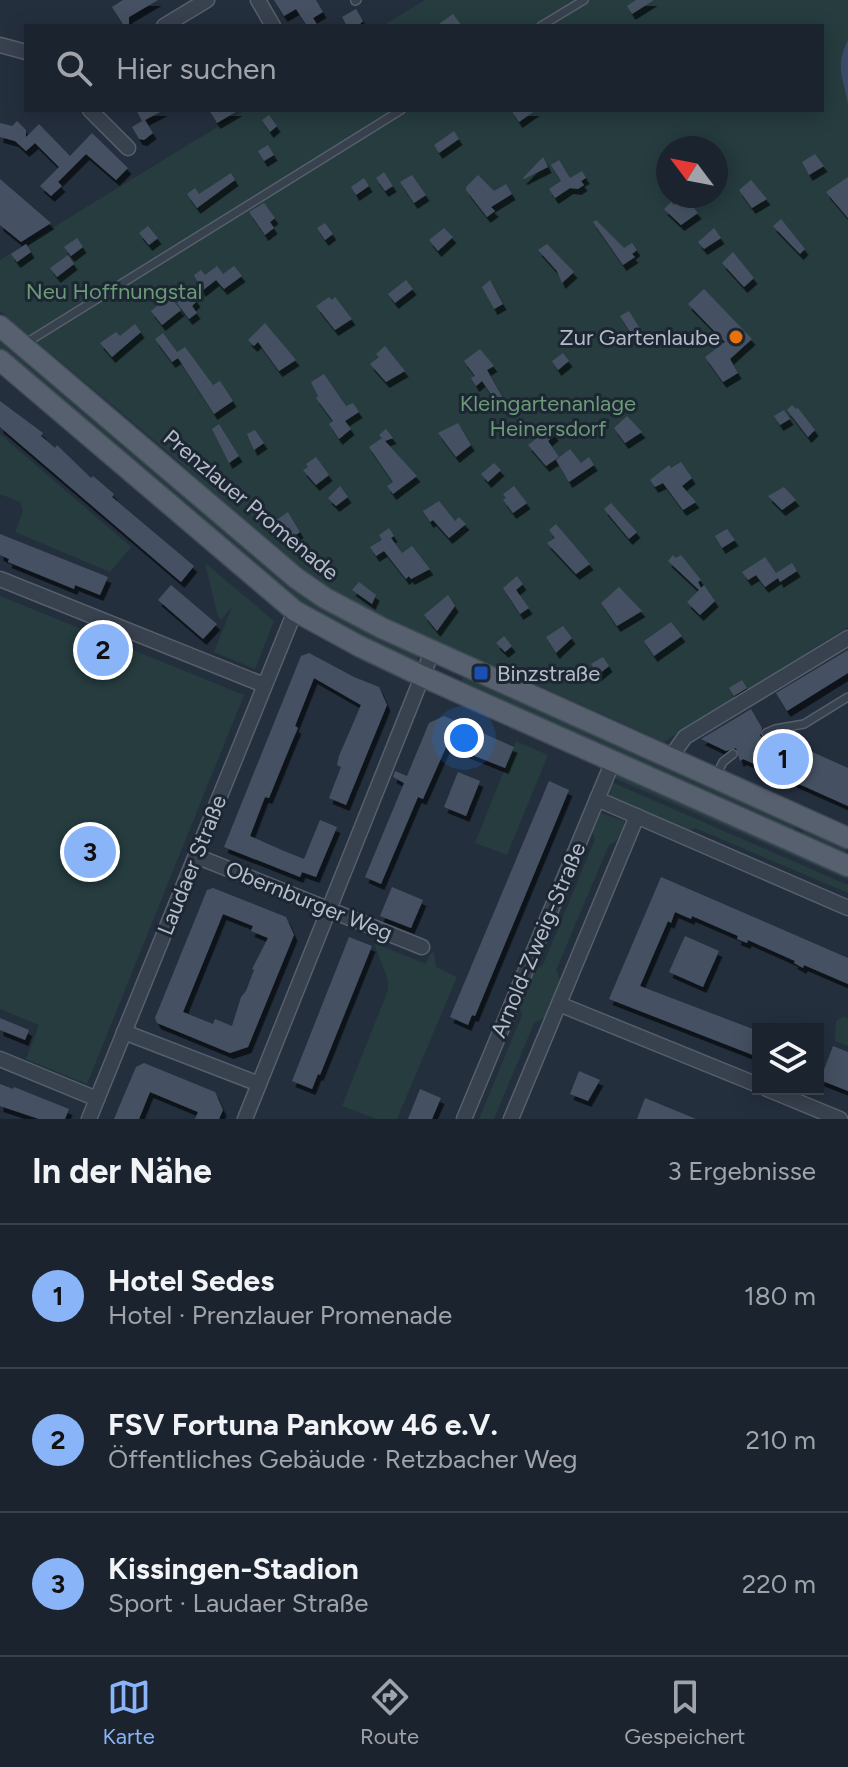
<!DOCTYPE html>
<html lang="de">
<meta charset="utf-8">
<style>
:root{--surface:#1b232e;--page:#282f3a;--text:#f1f3f6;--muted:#a0a4aa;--line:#39404a;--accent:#8ab4f8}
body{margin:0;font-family:Figtree,sans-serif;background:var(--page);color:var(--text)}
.controls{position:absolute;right:24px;bottom:24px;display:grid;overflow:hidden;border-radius:0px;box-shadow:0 4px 20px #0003}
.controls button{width:72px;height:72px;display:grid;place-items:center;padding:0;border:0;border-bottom:2px solid var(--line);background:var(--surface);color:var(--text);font:40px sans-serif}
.compass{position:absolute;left:656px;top:136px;width:72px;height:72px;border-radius:50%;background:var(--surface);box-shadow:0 4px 20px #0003;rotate:302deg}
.you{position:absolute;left:464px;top:738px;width:28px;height:28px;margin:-20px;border:6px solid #fff;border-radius:50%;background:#1a73e8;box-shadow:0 0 0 12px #1a73e833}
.badge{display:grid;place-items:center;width:52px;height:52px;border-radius:50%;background:var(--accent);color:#111;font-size:26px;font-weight:700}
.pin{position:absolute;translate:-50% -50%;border:4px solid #fff;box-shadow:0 2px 8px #0006}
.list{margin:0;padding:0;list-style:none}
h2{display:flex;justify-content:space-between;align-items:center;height:104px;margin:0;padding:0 32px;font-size:34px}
h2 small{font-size:26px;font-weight:400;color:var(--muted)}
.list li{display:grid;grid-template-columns:52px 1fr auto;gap:24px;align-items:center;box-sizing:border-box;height:144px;padding:0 32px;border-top:2px solid var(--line)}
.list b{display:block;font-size:30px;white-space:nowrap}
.list p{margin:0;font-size:26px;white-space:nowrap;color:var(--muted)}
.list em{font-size:26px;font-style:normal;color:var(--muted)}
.icon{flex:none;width:44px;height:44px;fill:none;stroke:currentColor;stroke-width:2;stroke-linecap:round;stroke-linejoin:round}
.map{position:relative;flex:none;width:848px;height:1119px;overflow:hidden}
.search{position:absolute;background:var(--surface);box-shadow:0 4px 20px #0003;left:24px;right:24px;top:24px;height:88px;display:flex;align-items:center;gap:20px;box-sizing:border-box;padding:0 28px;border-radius:0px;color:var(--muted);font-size:30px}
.sheet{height:536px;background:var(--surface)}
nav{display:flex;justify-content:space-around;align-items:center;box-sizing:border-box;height:112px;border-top:2px solid var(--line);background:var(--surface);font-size:22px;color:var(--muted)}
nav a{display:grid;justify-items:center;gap:4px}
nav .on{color:var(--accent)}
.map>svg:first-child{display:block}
</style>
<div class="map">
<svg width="848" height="1119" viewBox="0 0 848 1119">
<defs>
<filter id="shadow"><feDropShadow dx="3.5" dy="6" stdDeviation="0" flood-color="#0009"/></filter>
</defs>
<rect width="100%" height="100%" fill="#242f3e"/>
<g fill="#263c3f" fill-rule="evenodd">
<path d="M425,0H848V627L664,742L332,593L239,517L168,452L0,311V260L245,110H822V26H382ZM668,148H716V196H668Z"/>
<polygon points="0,337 306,592 416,653 418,657 417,661 400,658 294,603 0,352"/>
<polygon points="0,434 131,547 110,572 15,532 23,511 20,502 0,494"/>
<polygon points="205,563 274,621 255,669 214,652 232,607 222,619 218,617"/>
<polygon points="0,596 244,695 87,1084 26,1059 39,1025 0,1009"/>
<polygon points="465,673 798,822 793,834 459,687"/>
<polygon points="516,741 548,755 507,855 475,843"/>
<polygon points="617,775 848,876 848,880 612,777"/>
<polygon points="609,781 848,885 848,893 695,828 685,833 612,800 607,789"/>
<polygon points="601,813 624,821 625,827 620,839 609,845 556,970 561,982 546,1017 534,1023 494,1119 479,1119 522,1015 518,1003 531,970 543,965 595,839 591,830 596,816"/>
<polygon points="806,826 848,845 844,856 801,836"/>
<polygon points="374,943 426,964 430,954 434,952 436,967 457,977 397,1119 376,1119 342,1106 388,990 388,980"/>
<polygon points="843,1017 848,1018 848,1046 835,1041 836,1021"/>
</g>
<path fill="#394c67" d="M848,40V105C844,77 834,68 848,40Z"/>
<g fill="#455162" fill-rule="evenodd" filter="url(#shadow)">
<polygon points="123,0 158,0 129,17 129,26 124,26 112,7"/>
<polygon points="274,0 316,0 323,12 313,18 318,26 307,26 296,9 284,16"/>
<polygon points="636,0 654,0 632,14 627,6"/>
<polygon points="356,9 363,21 358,26 347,26 342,17"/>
<polygon points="453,14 462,26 436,26"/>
<polygon points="136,110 164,110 145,120 153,133 144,140 139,139 132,127 142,121"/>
<polygon points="209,110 239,110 217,123"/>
<polygon points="511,110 536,110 519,122"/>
<polygon points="269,115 277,126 270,132 262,120"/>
<polygon points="17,121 26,130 26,137 39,124 70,156 92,133 128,168 116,180 86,154 58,182 62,186 51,196 40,186 59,167 35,143 26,151 15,141 0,137 0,123 12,126"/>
<polygon points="454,131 459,139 439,153 434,145"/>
<polygon points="268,145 274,155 264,161 258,151"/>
<polygon points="815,154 824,166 809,175 802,162"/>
<polygon points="543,157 548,167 524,179 523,178"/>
<polygon points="559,160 570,178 582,171 586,178 581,181 584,185 578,189 570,188 555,198 549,189 561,181 551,165"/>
<polygon points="384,172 393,186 385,191 376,178"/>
<polygon points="231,173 235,180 197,208 187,194 195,188 199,194"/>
<polygon points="412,175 426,195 414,203 400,182"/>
<polygon points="478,175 494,191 506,184 512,194 491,207 495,211 487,217 466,190 466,187"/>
<polygon points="848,177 848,218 826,192"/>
<polygon points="364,178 369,186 356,195 351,187"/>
<polygon points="0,179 51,223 21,242 0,225"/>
<polygon points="751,180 767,199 752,208 739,190"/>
<polygon points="684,196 698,213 681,225 664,209 671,202 674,205"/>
<polygon points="264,203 275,218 270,222 274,228 265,235 249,212"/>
<polygon points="781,219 805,249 800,254 773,226"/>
<polygon points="596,220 624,248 632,243 637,250 632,254 635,257 623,265 593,222"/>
<polygon points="325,223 333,234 325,240 317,228"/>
<polygon points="148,226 158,238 149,245 139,233"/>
<polygon points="444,228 453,237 438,251 429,240"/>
<polygon points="714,228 721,238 704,249 698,242"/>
<polygon points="77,238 83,247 71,256 64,247"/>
<polygon points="26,244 31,252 17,262 11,254"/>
<polygon points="547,244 574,272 562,283 557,271 538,250"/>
<polygon points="733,252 754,278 744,287 722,263"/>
<polygon points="68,255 74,264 57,277 50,268"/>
<polygon points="217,266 223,274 234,266 242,276 224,289 216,280 202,291 194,275 201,270 205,275"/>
<polygon points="406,280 413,289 395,303 388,294"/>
<polygon points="490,280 503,304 494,309 482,287"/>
<polygon points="704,289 752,339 730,359 738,373 723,382 705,357 725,342 688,304"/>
<polygon points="191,293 197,301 192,306 197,313 189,319 177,303"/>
<polygon points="169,296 181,310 162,325 151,311"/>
<polygon points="329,297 332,300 335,297 352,319 335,330 316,306"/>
<polygon points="629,311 644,335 635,340 620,316"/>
<polygon points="265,323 296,360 279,371 258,342 254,346 248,340"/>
<polygon points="135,324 141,332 112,357 100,343 116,332 120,336"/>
<polygon points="163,333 177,352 185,347 213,385 220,381 233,401 214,414 178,358 172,362 155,339"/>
<polygon points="385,346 405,371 386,382 370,364 379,357 376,354"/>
<polygon points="480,349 494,366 487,370 505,402 499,406 482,381 476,386 471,378 475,376 464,361"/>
<polygon points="563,353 569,361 558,370 552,361"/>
<polygon points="324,374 346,406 353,403 359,412 345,421 351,429 339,439 329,424 333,421 316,398 318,396 311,382"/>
<polygon points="0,401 43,433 41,436 55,448 57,445 91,478 93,476 114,494 112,497 194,566 181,582 0,427"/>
<polygon points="792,405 796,409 798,408 815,430 808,437 787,410"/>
<polygon points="784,410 790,419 780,425 774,416"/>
<polygon points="627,416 642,432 625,443 614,428"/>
<polygon points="458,423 471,445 456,457 438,433"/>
<polygon points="219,424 239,456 229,463 212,429"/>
<polygon points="550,428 555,435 548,441 559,457 546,466 528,445"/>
<polygon points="386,429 393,438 385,441 417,476 393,494 387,486 393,482 369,447 382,438 379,435"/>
<polygon points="255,430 264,443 254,450 247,434"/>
<polygon points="570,449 581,463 589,457 594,465 569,482 556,460"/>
<polygon points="316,457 329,475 316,485 303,470 308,467 306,464"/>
<polygon points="681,462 692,478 682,486 696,502 683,510 663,483 655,487 650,480 669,465 671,468"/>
<polygon points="494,463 501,470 488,482 481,474"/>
<polygon points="340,486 348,497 336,506 328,498"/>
<polygon points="514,486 527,503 513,513 503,500 506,498 503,494"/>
<polygon points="784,487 796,500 782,510 768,496"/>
<polygon points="439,501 455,521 459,517 466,524 449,538 433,520 430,522 423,511"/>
<polygon points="611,503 637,532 629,539 604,509"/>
<polygon points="288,512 300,532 293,537 284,526 280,529 275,521"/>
<polygon points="556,524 590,564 576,574 547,543 555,538 549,530"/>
<polygon points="389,528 394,536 391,538 402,553 412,546 430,569 411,579 409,576 406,579 384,551 376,556 370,547 382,540 379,535"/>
<polygon points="727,529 735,540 722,548 715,536"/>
<polygon points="0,534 108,577 100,595 75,585 74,589 8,562 9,559 0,555"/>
<polygon points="673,555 676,558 681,555 701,580 698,582 701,588 704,585 715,601 700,615 687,602 699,590 668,561"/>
<polygon points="765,557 776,573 792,563 797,571 780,582 778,578 765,587 756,575 748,580 742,572"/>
<polygon points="517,576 523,584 516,590 529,608 520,614 503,588"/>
<polygon points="359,582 376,595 372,604 352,590"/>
<polygon points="171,585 217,624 203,639 158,600"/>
<polygon points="619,587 642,611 617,626 601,603"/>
<polygon points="448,595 455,606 437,631 424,615"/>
<polygon points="671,622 682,636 654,656 644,641"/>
<polygon points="563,626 572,638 556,653 546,637"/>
<polygon points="504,636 512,646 505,652 496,643"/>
<polygon points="91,640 120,651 116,661 87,649"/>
<polygon points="848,650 848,673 787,711 776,693"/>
<polygon points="309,653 354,677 379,687 387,705 346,805 329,798 341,767 337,765 339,756 361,705 314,678 295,726 298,728 294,737 269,798 265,797 250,836 284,851 304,859 320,820 337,827 316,877 302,872 300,877 224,847 301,656"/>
<polygon points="603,657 609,666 598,675 591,664"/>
<polygon points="742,680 747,688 734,696 729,688"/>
<polygon points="751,709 762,728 760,736 769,739 776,749 781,738 848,768 848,806 743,759 740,761 736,748 726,751 701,739"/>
<polygon points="444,716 514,747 505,768 447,745 423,799 418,797 381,884 365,877 404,783 393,777 395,771 407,776 429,723"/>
<polygon points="458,772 480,781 466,816 444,807"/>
<polygon points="549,781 569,790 475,1016 472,1015 468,1025 450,1017"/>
<polygon points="661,877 848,958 848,984 804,965 803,968 794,963 795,961 748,940 747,943 737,939 738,936 692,916 691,919 675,912 671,923 668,921 640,986 758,1031 758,1057 609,999"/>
<polygon points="392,887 423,900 411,928 380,916"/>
<path d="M213,888L286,917L294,935L248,1047L230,1053L157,1023L155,1018L207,890ZM223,914L253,926L251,931L268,938L252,969L254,970L246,991L241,997L232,1026L215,1019L213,1024L183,1012Z"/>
<polygon points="685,936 719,951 703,987 669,972"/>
<polygon points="349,937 372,946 320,1075 318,1074 312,1089 292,1081"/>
<polygon points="0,1018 29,1030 25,1040 0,1030"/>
<polygon points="833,1046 848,1052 848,1091 820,1080"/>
<polygon points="144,1063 215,1092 223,1110 219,1119 195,1119 198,1112 150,1092 139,1119 114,1119 136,1067"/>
<polygon points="579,1071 600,1080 588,1101 570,1094"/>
<polygon points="0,1084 13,1089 14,1087 69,1109 65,1119 39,1119 0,1106"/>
<polygon points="420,1089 441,1098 432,1119 408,1119"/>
<polygon points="645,1098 696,1119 637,1119"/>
</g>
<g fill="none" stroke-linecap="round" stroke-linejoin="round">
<g stroke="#565f6c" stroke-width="10">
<g id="lane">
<polyline points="355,1 357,0"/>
<polyline points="541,26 584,0"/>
<polyline points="26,343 401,110"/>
<polyline points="766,733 775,729 804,724 848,697"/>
<polyline points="716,776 723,762 733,754"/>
</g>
</g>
<g stroke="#565f6c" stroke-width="17">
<g id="street">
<polyline points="258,0 273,26"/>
<polyline points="164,26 207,0"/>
<polyline points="0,45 26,52"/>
<polyline points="90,110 128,148"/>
<polyline points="0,579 264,685"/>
<polyline points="670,758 685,737 848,638"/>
<polyline points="597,799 848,908"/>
<polyline points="196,856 422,947"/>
<polyline points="559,1004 758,1085"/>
<polyline points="124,1032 259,1084"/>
<polyline points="0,1059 97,1099"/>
<polyline points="767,1089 840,1119"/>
<polyline points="89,1119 295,611"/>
<polyline points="245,1119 432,652"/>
<polyline points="464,1119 613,761"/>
<polyline points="511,1119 637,816"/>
</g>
</g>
<g stroke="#414a57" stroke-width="23">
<g id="primary">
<polyline points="0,326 296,578 325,598 382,628 848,838"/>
<polyline points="0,360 295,611 359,646 422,676 848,866"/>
</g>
</g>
<use href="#lane" stroke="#38414e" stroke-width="7"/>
<use href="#street" stroke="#38414e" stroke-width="14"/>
<use href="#primary" stroke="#56606e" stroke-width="20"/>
</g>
<circle fill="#e8710a" stroke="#1d2633" stroke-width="3" cx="736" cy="337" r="8"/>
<rect fill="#1a4fb4" stroke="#1d2633" stroke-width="3" x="473" y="665" width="16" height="16" rx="4"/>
<g text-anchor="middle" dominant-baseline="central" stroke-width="6" stroke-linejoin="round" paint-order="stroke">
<g font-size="22" fill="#6b9a76" stroke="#1d2633">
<text x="114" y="291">Neu Hoffnungstal</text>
<text x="548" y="403">Kleingartenanlage<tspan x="548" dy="25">Heinersdorf</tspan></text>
</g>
<g font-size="22" fill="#b4bcc9" stroke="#1d2633" text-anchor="end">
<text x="720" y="337">Zur Gartenlaube</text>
<text x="497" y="673" text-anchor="start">Binzstraße</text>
</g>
<g font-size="22" fill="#b4bcc9" stroke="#1d2633">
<text transform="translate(251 505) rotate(40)">Prenzlauer Promenade</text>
<text transform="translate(192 865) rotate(-68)">Laudaer Straße</text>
<text transform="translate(309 901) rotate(22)">Obernburger Weg</text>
<text transform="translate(538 940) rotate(-67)">Arnold-Zweig-Straße</text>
</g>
</g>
</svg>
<div class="controls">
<button><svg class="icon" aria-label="layers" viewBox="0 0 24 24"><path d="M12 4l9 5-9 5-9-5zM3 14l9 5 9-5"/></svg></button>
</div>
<svg class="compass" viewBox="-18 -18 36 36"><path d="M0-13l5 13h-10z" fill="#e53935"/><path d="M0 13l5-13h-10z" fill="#a0a4aa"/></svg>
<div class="you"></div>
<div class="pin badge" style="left:783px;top:759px">1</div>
<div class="pin badge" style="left:103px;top:650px">2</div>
<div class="pin badge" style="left:90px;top:852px">3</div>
<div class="search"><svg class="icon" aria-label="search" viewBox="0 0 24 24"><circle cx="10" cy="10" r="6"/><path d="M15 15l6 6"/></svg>Hier suchen</div>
</div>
<section class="sheet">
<h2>In der Nähe<small>3 Ergebnisse</small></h2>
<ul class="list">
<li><span class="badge">1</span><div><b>Hotel Sedes</b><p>Hotel · Prenzlauer Promenade</p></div><em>180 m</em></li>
<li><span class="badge">2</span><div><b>FSV Fortuna Pankow 46 e.V.</b><p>Öffentliches Gebäude · Retzbacher Weg</p></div><em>210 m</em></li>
<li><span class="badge">3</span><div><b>Kissingen-Stadion</b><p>Sport · Laudaer Straße</p></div><em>220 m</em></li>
</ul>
</section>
<nav>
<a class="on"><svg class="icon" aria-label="map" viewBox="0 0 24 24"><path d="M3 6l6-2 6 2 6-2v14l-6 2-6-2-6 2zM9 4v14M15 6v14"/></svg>Karte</a>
<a><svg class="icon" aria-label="directions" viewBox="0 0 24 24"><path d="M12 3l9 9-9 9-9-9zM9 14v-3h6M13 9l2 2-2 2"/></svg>Route</a>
<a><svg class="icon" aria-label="saved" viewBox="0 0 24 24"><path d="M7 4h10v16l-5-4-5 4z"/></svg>Gespeichert</a>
</nav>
